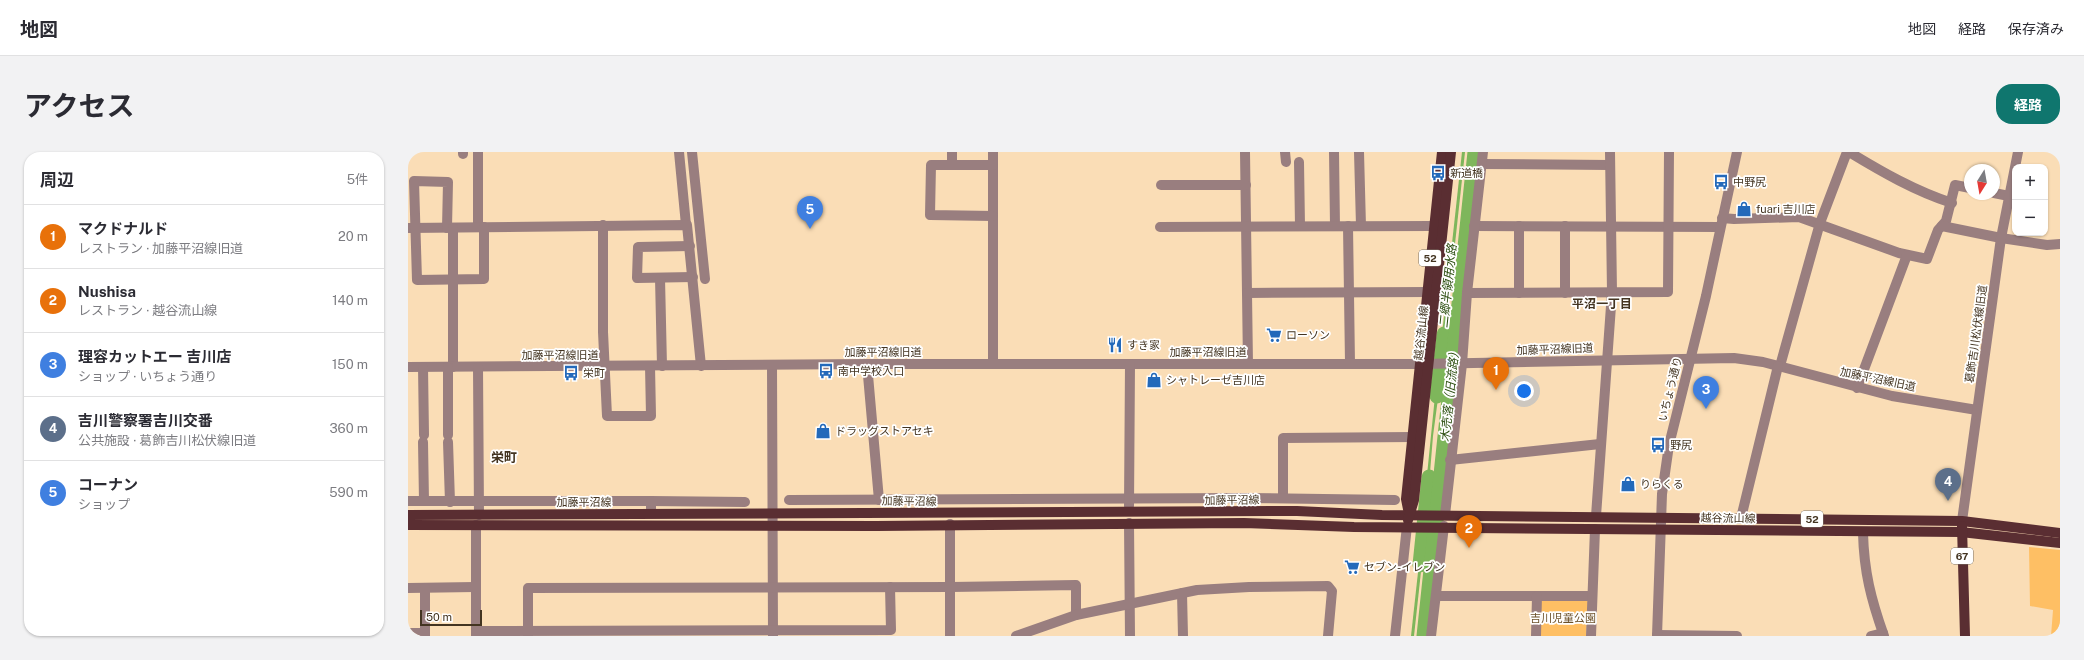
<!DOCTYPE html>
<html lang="ja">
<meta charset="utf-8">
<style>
:root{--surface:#fff;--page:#f2f2f3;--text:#2b2b33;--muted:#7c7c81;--line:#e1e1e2;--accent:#0f766e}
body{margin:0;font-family:"Public Sans","Noto Sans JP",sans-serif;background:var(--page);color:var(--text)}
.controls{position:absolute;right:12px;top:12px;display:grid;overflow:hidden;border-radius:8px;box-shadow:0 1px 3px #0004}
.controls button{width:36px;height:36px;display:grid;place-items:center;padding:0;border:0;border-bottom:1px solid var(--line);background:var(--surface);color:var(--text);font:20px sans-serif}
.compass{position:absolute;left:1556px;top:12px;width:36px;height:36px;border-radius:50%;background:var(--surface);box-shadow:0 1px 3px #0004;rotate:191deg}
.scale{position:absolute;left:12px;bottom:10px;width:62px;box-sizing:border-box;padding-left:4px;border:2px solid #433421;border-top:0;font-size:11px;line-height:14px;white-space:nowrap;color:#433421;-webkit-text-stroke:3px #fff;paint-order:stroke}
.you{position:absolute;left:1116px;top:239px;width:14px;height:14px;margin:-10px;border:3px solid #fff;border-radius:50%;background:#1a73e8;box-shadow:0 0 0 6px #1a73e833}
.badge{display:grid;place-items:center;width:26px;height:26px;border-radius:50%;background:var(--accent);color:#fff;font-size:13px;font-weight:700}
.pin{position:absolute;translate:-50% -33px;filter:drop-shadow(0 1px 2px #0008)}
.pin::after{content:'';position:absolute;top:21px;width:14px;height:12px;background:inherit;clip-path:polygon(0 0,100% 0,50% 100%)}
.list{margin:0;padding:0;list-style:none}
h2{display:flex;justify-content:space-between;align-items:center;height:52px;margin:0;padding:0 16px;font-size:17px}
h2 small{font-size:13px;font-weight:400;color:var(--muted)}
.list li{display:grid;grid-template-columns:26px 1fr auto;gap:12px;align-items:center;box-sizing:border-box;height:64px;padding:0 16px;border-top:1px solid var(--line)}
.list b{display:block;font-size:15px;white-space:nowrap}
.list p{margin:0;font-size:13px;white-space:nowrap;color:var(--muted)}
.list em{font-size:13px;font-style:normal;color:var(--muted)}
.map{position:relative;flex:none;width:1652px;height:484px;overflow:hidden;border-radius:16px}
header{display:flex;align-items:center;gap:24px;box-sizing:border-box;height:56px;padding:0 20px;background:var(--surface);border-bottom:1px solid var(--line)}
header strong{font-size:19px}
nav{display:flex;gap:22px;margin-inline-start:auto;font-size:14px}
.intro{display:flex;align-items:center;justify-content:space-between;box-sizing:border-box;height:96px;padding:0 24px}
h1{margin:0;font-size:28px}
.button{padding:10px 18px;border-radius:16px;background:var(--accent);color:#fff;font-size:14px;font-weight:700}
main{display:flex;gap:24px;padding:0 24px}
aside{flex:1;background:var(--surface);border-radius:16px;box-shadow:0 1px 3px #0004}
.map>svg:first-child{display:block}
</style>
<header>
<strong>地図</strong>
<nav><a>地図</a><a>経路</a><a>保存済み</a></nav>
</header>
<div class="intro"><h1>アクセス</h1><a class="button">経路</a></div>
<main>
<aside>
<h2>周辺<small>5件</small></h2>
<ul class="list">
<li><span class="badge" style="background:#e8710a">1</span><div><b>マクドナルド</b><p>レストラン · 加藤平沼線旧道</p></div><em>20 m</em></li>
<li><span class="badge" style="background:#e8710a">2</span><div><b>Nushisa</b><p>レストラン · 越谷流山線</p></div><em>140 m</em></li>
<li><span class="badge" style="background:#3f7fe0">3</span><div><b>理容カットエー 吉川店</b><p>ショップ · いちょう通り</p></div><em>150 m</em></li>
<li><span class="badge" style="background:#5c6f8a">4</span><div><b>吉川警察署吉川交番</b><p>公共施設 · 葛飾吉川松伏線旧道</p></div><em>360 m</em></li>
<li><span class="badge" style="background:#3f7fe0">5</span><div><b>コーナン</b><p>ショップ</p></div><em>590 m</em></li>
</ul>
</aside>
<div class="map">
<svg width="1652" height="484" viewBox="0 0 1652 484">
<rect width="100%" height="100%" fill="#faddb6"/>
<g fill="#febf64">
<polygon points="1621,395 1652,398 1652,484 1643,484 1645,458 1622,454"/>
<polygon points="1178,447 1180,450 1178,484 1131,484 1133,450 1135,448"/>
</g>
<g fill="#7eb65b">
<polygon points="1054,0 1057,0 1035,202 1032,201"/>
<polygon points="1029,224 1033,224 1025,284 1020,345 1017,343"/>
<polygon points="1016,392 1006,484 1003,484 1013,393"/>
</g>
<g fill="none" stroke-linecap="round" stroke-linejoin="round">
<g stroke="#7eb65b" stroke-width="15">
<polyline points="1029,244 1036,182"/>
<polyline points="1012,413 1021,325"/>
<polyline points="1016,484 1067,0"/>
</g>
<g stroke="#997e7f" stroke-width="10">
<polyline points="55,0 55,2"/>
<polyline points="70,0 70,75"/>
<polyline points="271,0 278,73"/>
<polyline points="284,0 297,127"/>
<polyline points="544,0 544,13"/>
<polyline points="585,0 585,211"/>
<polyline points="837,0 840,212"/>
<polyline points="877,0 878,10"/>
<polyline points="926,0 927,74"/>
<polyline points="951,0 953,74"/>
<path d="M1441,0C1474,20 1507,39 1544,51"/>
<polyline points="891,10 892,74"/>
<polyline points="1074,12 1202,13"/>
<polyline points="585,13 523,13 522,63 585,64"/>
<polyline points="753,33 838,33"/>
<polyline points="1586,41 1601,44"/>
<polyline points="1314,66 1326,67 1391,65 1491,101 1519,107 1530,78 1538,69 1547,33 1562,36"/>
<polyline points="195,73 195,180 199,264 243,264 242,214"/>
<polyline points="940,74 942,211"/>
<polyline points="1066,74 1312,75"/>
<polyline points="1534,74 1593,86"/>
<polyline points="752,75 1025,74"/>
<polyline points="0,76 279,73 293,214"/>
<polyline points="39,76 40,30 6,29 9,128 76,127 76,75"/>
<polyline points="45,76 45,215"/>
<polyline points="1593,86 1639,93 1652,92"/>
<polyline points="282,94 230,95 229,126 285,125"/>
<polyline points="252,126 254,214"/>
<polyline points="839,141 1020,140"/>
<polyline points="1059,141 1260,140 1261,0"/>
<polyline points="1111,141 1111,74"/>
<polyline points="1157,141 1157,74"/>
<polyline points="459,212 471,348"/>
<polyline points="364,213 365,484"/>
<polyline points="1372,214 1412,71 1439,0"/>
<polyline points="0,215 459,212 1013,212 1326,206 1355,210 1484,244 1569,258"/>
<polyline points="15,215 16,283"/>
<polyline points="40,215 40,283"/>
<polyline points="70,215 71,363"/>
<polyline points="1449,236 1499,103"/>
<polyline points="15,290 16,349"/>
<polyline points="40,290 42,350"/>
<polyline points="1042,308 1192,292"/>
<polyline points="875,346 875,286 1005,285"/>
<polyline points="381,348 836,346 987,348"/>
<polyline points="0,349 243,349 243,361"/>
<polyline points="243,349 337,350"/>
<polyline points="721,354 722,212"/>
<polyline points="1037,363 1054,212 1059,141 1075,0"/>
<polyline points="1188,364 1204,140 1202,0"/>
<polyline points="1333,366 1370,214"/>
<polyline points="1554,369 1593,86 1610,0"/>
<polyline points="721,371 722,484"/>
<polyline points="542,372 542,484"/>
<path d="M1455,381C1456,420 1463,447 1476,484"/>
<polyline points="0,436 67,435"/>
<polyline points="17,436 17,484"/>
<polyline points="774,441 775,484"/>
<polyline points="1029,444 1184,444"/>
<polyline points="68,479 483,478 482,435"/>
<polyline points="0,481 17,481"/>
<polyline points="1249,483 1329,484"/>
<polyline points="68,484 68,373"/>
<polyline points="120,484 120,436 543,435 668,433 668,463"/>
<polyline points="608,484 668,463 789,438 841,435 920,434 924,439 920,484"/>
<polyline points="987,484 999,374"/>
<polyline points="1023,484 1036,374"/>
<polyline points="1128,484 1129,444"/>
<polyline points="1183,484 1187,377"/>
<polyline points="1249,484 1254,342 1261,293 1298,144 1329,0"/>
<polyline points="1463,484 1475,481"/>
</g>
<g stroke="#5a2e32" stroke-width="10">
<polyline points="1001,362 998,347 1034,0"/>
<polyline points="0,363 889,359 974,363 1554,369 1652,381"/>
<polyline points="1000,368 1006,348 1043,0"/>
<polyline points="0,373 468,374 836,371 946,375 1553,380 1652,391"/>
<polyline points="1554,374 1557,484"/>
</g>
</g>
<defs>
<g id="bus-bare" transform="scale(1.2)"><path d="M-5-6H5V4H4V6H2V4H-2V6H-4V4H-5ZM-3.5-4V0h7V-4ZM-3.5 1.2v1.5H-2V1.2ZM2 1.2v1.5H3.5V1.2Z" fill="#2369ba" stroke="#fff" stroke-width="2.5" paint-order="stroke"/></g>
<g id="shop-bare" transform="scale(1.2)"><path d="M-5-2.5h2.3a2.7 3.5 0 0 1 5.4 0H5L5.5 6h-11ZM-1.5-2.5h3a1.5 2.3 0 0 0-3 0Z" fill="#2369ba" stroke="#fff" stroke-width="2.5" paint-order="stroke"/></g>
<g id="supermarket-bare" transform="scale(1.2)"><path d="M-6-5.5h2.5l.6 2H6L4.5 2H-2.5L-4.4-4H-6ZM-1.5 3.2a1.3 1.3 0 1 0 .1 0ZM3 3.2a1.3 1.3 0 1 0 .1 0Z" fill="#2369ba" stroke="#fff" stroke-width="2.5" paint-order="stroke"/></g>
<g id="restaurant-bare" transform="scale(1.2)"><path d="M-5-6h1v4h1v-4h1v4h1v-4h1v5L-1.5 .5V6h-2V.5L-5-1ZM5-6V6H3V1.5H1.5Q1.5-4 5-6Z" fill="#2369ba" stroke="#fff" stroke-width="2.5" paint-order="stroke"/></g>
</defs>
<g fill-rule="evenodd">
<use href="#bus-bare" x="1030" y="21"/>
<use href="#bus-bare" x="1313" y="30"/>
<use href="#shop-bare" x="1336" y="57"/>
<use href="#supermarket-bare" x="866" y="183"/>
<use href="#restaurant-bare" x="707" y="193"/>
<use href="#bus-bare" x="418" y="219"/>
<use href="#bus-bare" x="163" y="221"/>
<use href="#shop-bare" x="746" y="228"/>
<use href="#shop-bare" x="415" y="279"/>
<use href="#bus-bare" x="1250" y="293"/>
<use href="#shop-bare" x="1220" y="332"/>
<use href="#supermarket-bare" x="944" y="415"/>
</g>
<g text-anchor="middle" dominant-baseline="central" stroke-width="3.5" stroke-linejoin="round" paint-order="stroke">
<g fill="#fff" stroke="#7b7164" stroke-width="1">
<rect x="1011" y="98" width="22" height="16" rx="3"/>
<rect x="1393" y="359" width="22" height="16" rx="3"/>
<rect x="1543" y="396" width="22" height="16" rx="3"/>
</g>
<g font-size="10" font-weight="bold" fill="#433421">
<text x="1022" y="106">52</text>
<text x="1404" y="367">52</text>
<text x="1554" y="404">67</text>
</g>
<g font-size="11" fill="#433421" stroke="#fff" text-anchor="start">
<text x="1042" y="21">新道橋</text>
<text x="1325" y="30">中野尻</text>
<text x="1348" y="57">fuari 吉川店</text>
<text x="878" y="183">ローソン</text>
<text x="719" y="193">すき家</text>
<text x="430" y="219">南中学校入口</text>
<text x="175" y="221">栄町</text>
<text x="758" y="228">シャトレーゼ吉川店</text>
<text x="427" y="279">ドラッグストアセキ</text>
<text x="1262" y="293">野尻</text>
<text x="1232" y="332">りらくる</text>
<text x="956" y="415">セブン-イレブン</text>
</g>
<g font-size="11" fill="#433421" stroke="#fff">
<text transform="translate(1013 181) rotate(-84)">越谷流山線</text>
<text transform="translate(1568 182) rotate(-82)">葛飾吉川松伏線旧道</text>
<text transform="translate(1147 197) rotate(-2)">加藤平沼線旧道</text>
<text x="475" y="200">加藤平沼線旧道</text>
<text x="800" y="200">加藤平沼線旧道</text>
<text x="152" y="203">加藤平沼線旧道</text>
<text transform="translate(1470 227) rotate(12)">加藤平沼線旧道</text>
<text transform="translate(1262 237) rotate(-76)">いちょう通り</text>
<text transform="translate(824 348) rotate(-1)">加藤平沼線</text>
<text transform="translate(501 349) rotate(1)">加藤平沼線</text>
<text x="176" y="350">加藤平沼線</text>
<text transform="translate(1320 366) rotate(1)">越谷流山線</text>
</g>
<g font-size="11" fill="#6c512a" stroke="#fff">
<text x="1155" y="466">吉川児童公園</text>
</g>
<g font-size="12" font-style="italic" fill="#2b4e0f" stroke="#fff">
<text transform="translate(1040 134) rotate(-84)">二郷半領用水路</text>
<text transform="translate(1042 242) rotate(-84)">木売落（旧流路）</text>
</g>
<g font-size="12" font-weight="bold" fill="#433421" stroke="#fff">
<text x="1194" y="152">平沼一丁目</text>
</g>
<g font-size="13" font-weight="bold" fill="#433421" stroke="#fff">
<text x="96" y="305">栄町</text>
</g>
</g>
</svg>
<div class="controls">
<button>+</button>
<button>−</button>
</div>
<svg class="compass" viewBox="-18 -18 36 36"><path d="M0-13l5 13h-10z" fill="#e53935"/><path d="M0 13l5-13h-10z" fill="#7c7c81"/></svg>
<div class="scale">50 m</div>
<div class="you"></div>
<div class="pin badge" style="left:1088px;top:238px;background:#e8710a">1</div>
<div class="pin badge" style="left:1061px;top:396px;background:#e8710a">2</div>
<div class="pin badge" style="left:1298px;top:257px;background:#3f7fe0">3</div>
<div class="pin badge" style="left:1540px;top:349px;background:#5c6f8a">4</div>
<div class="pin badge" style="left:402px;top:77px;background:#3f7fe0">5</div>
</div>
</main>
